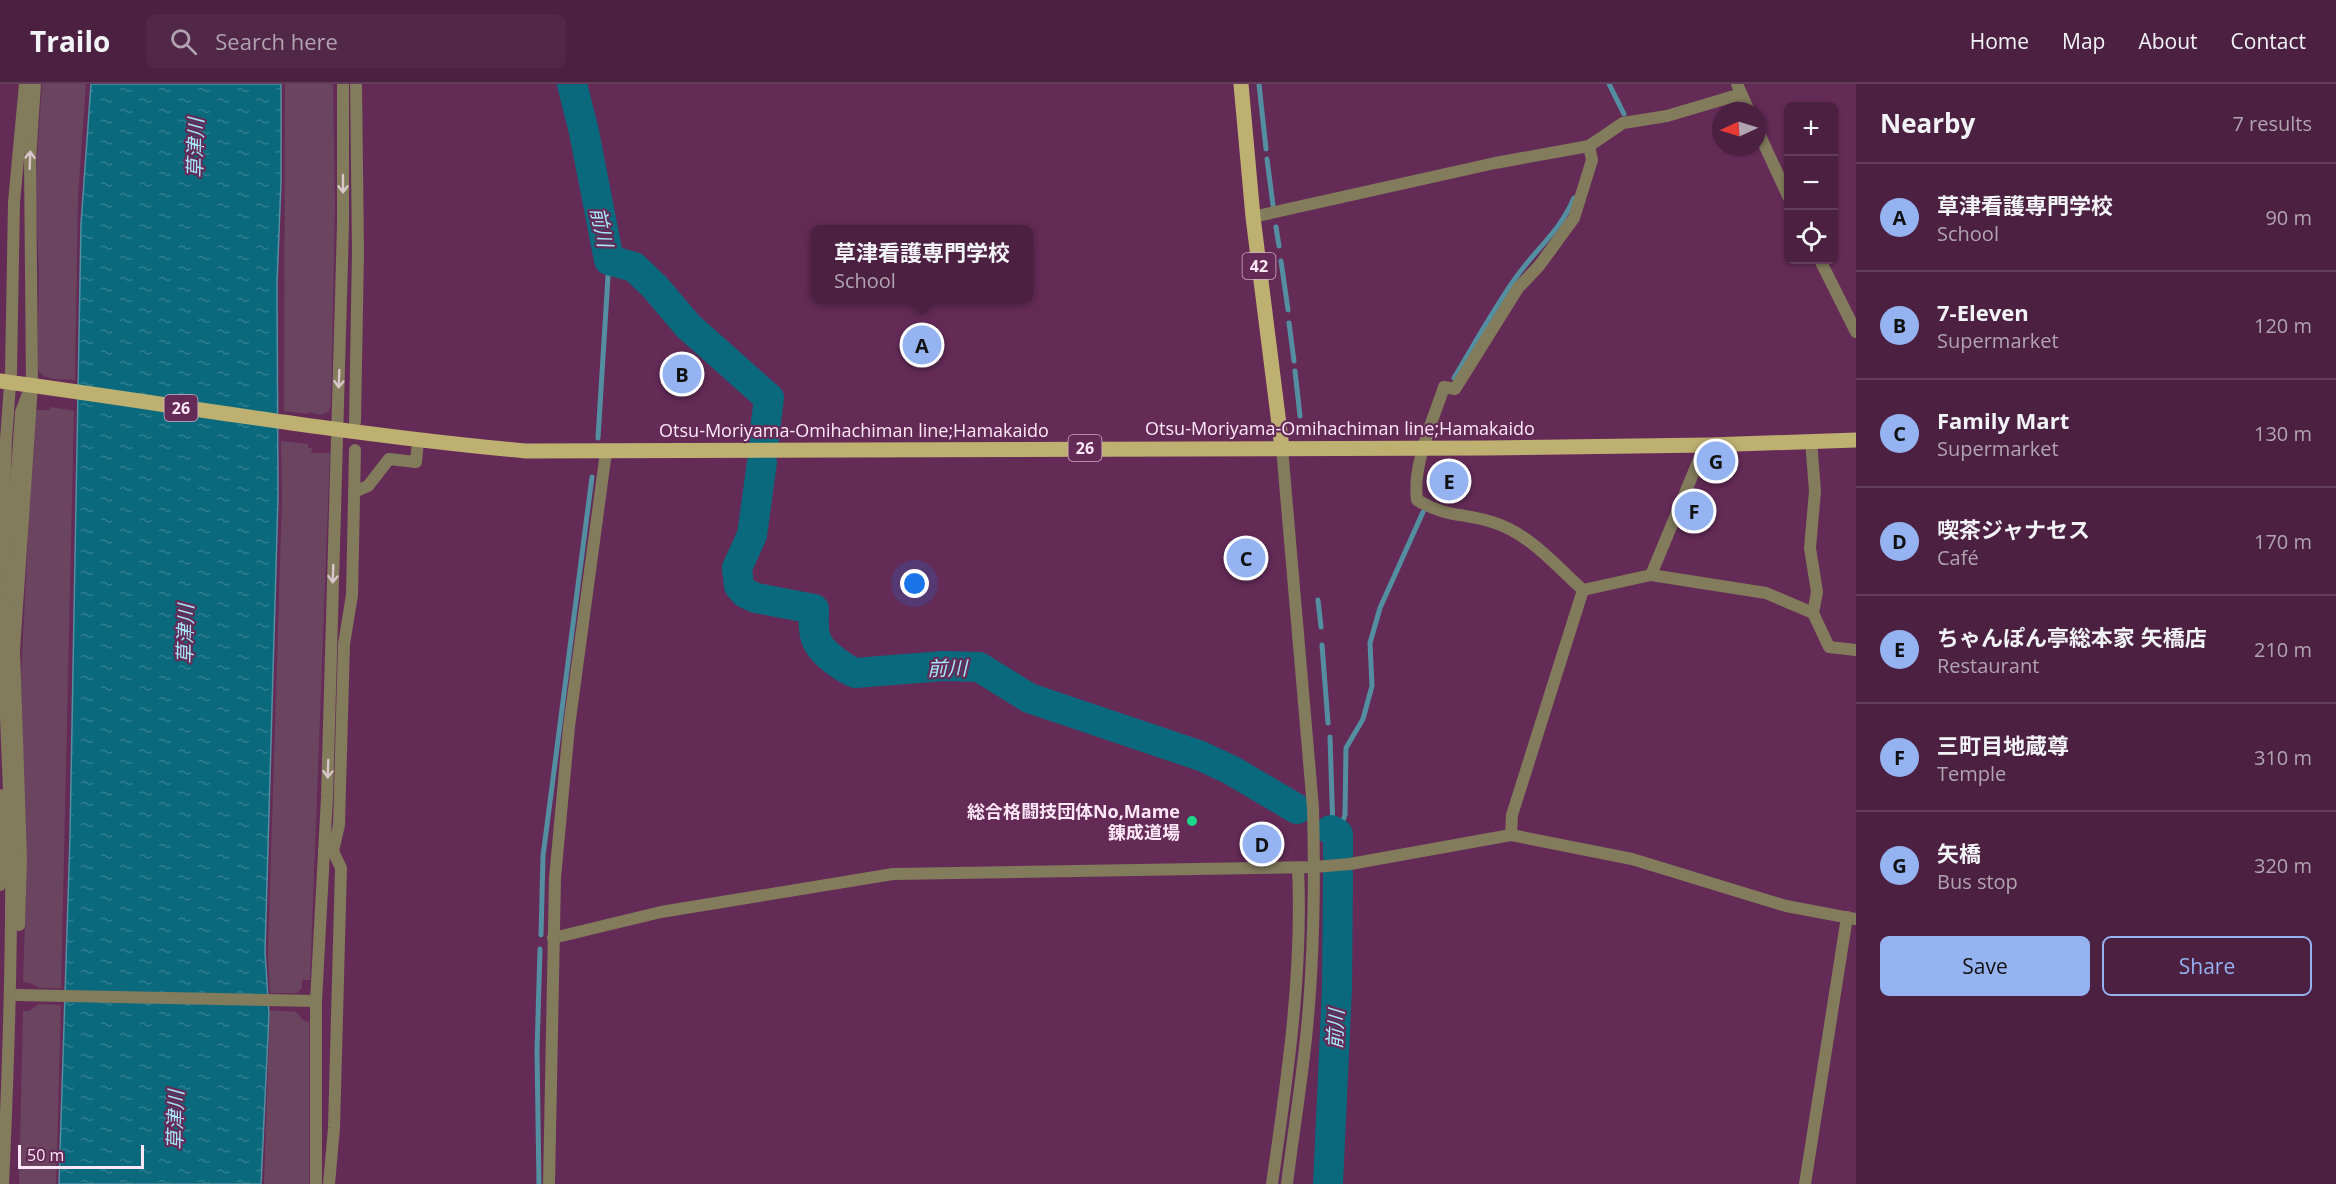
<!DOCTYPE html>
<meta charset="utf-8">
<style>
:root{--surface:#4b2041;--page:#522848;--text:#f1f3f6;--muted:#b2a3b1;--line:#623e5a;--accent:#95b2f1}
body{margin:0;font-family:"Open Sans","Noto Sans JP",sans-serif;background:var(--page);color:var(--text)}
.controls{position:absolute;right:18px;top:18px;display:grid;overflow:hidden;border-radius:9px;box-shadow:0 2px 4px #0004}
.controls button{width:54px;height:54px;display:grid;place-items:center;padding:0;border:0;border-bottom:2px solid var(--line);background:var(--surface);color:var(--text);font:30px sans-serif}
.compass{position:absolute;left:1712px;top:18px;width:54px;height:54px;border-radius:50%;background:var(--surface);box-shadow:0 2px 4px #0004;rotate:266deg}
.scale{position:absolute;left:18px;bottom:15px;width:126px;box-sizing:border-box;padding-left:6px;border:3px solid #fde7f6;border-top:0;font-size:16px;line-height:21px;white-space:nowrap;color:#fde7f6;-webkit-text-stroke:4px #642b57;paint-order:stroke}
.you{position:absolute;left:915px;top:500px;width:21px;height:21px;margin:-15px;border:4px solid #fff;border-radius:50%;background:#1a73e8;box-shadow:0 0 0 9px #1a73e833}
.badge{display:grid;place-items:center;width:39px;height:39px;border-radius:50%;background:var(--accent);color:#111;font-size:20px;font-weight:700}
.pin{position:absolute;translate:-50% -50%;border:3px solid #fff;box-shadow:0 2px 6px #0006}
.popup{position:absolute;left:811px;top:141px;width:222px;height:78px;box-sizing:border-box;display:grid;place-content:center;border-radius:9px;background:var(--surface);filter:drop-shadow(0 2px 4px #0005);font-size:20px;white-space:nowrap;color:var(--muted)}
.popup b{font-size:22px;color:var(--text)}
.popup::after{content:'';position:absolute;left:50%;top:100%;margin-left:-12px;border:12px solid transparent;border-top-color:var(--surface)}
.list{margin:0;padding:0;list-style:none}
h2{display:flex;justify-content:space-between;align-items:center;height:78px;margin:0;padding:0 24px;font-size:26px}
h2 small{font-size:20px;font-weight:400;color:var(--muted)}
.list li{display:grid;grid-template-columns:39px 1fr auto;gap:18px;align-items:center;box-sizing:border-box;height:108px;padding:0 24px;border-top:2px solid var(--line)}
.list b{display:block;font-size:22px;white-space:nowrap}
.list p{margin:0;font-size:20px;white-space:nowrap;color:var(--muted)}
.list em{font-size:20px;font-style:normal;color:var(--muted)}
.actions{display:flex;gap:12px;padding:18px 24px}
.actions a{flex:1;padding:14px 0;border:2px solid var(--accent);border-radius:9px;text-align:center;font-size:21px;color:var(--accent)}
.actions .main{background:var(--accent);color:#111}
.icon{flex:none;width:33px;height:33px;fill:none;stroke:currentColor;stroke-width:2;stroke-linecap:round;stroke-linejoin:round}
.map{position:relative;flex:none;width:1856px;height:1100px;overflow:hidden}
header{display:flex;align-items:center;gap:36px;box-sizing:border-box;height:84px;padding:0 30px;background:var(--surface);border-bottom:2px solid var(--line)}
header strong{font-size:28px}
nav{display:flex;gap:33px;margin-inline-start:auto;font-size:21px}
.search{width:420px;height:54px;background:var(--page);display:flex;align-items:center;gap:15px;box-sizing:border-box;padding:0 21px;border-radius:9px;color:var(--muted);font-size:22px}
main{display:flex}
aside{flex:1;background:var(--surface)}
.map>svg:first-child{display:block}
</style>
<header>
<strong>Trailo</strong>
<div class="search"><svg class="icon" aria-label="search" viewBox="0 0 24 24"><circle cx="10" cy="10" r="6"/><path d="M15 15l6 6"/></svg>Search here</div>
<nav><a>Home</a><a>Map</a><a>About</a><a>Contact</a></nav>
</header>
<main>
<div class="map">
<svg width="1856" height="1100" viewBox="0 0 1856 1100">
<defs>
<pattern id="water-ripples" width="26" height="14" patternUnits="userSpaceOnUse" patternTransform="scale(1.5)"><rect width="26" height="14" fill="#0a697d"/><path d="M2 4q2-2 4 0t4 0M15 11q2-2 4 0t4 0" fill="none" stroke="#2f7e90"/></pattern>
</defs>
<rect width="100%" height="100%" fill="#642b57"/>
<g fill="#6b4460">
<path d="M42,0H86L78,112L75,296C62,295 41,298 37,283L39,185L35,102Z"/>
<polygon points="285,0 333,0 335,122 331,320 329,327 322,331 308,328 308,330 284,327"/>
<polygon points="51,323 74,327 61,904 39,904 30,899 23,898 26,805 21,593 34,326 50,326"/>
<polygon points="281,357 308,360 308,364 312,364 311,369 330,369 310,896 302,896 302,904 297,909 270,909 268,868 282,415"/>
<polygon points="39,920 61,921 56,1100 19,1100 23,927 29,927"/>
<polygon points="270,926 296,928 303,936 309,938 309,1100 264,1100"/>
</g>
<polygon fill="url(#water-ripples)" stroke="#538fa1" stroke-width="1.5" points="91,0 281,0 281,98 277,199 278,413 265,868 269,930 261,1100 59,1100 70,753 81,140"/>
<g fill="none" stroke-linecap="round" stroke-linejoin="round">
<g stroke="#538fa1" stroke-width="5">
<polyline points="1259,0 1266,65"/>
<polyline points="1609,0 1624,30"/>
<polyline points="1267,75 1273,121"/>
<polyline points="1276,143 1279,162"/>
<polyline points="1281,177 1288,226"/>
<polyline points="1289,239 1294,277"/>
<polyline points="1295,287 1300,332"/>
<path d="M1454,294C1475,259 1494,224 1517,192C1537,164 1560,147 1574,114"/>
<polyline points="598,354 609,176"/>
<polyline points="1318,516 1321,543"/>
<polyline points="1322,561 1328,639"/>
<polyline points="1330,653 1333,747"/>
<polyline points="1338,750 1345,731 1346,664 1363,635 1372,602 1370,559 1380,524 1423,428"/>
<polyline points="541,851 543,772 592,393"/>
<polyline points="539,1100 537,967 540,865"/>
</g>
<g stroke="#0a697d" stroke-width="30">
<polyline points="572,0 584,48 609,176 634,183 655,203 688,242 769,314 764,355"/>
<path d="M762,378L752,451L737,484L739,502L745,509L756,514L814,525C813,551 813,560 834,576C841,581 847,586 855,589L943,582L979,583L1029,614L1201,672L1231,686L1297,725"/>
<polyline points="1331,746 1338,750 1338,771"/>
<polyline points="1328,1100 1337,904 1338,790"/>
</g>
<g stroke="#827b5c" stroke-width="12">
<polyline points="1737,0 1749,27"/>
<polyline points="1757,45 1788,112"/>
<polyline points="1253,133 1495,79 1589,62 1623,39 1667,32 1741,10"/>
<polyline points="1820,176 1856,248"/>
<polyline points="355,338 358,167 356,0"/>
<polyline points="1811,357 1815,407 1810,464 1817,508 1813,529"/>
<polyline points="354,408 368,402 389,375 416,378 418,357"/>
<polyline points="1651,491 1705,361"/>
<path d="M1583,506C1555,481 1529,449 1492,438C1463,429 1445,433 1417,416C1412,382 1433,336 1444,303L1455,305L1518,204L1539,182L1574,134L1592,76L1589,62"/>
<polyline points="8,520 21,328 27,312"/>
<polyline points="0,711 0,801"/>
<polyline points="1511,751 1512,731 1583,506 1651,491 1766,509 1813,529 1829,563 1856,566"/>
<polyline points="324,767 333,767 339,741 344,560 352,511 355,366"/>
<polyline points="19,841 21,775 14,566 32,301 30,76 35,0"/>
<polyline points="553,854 661,828 893,790 1314,783 1350,780 1511,751 1632,775 1786,822 1856,835"/>
<polyline points="16,911 316,917"/>
<path d="M3,1100C8,991 12,882 11,773C10,691 2,609 6,527L1,517L2,479L6,356L11,287L14,118L25,0"/>
<polyline points="316,1100 316,917 327,713 343,141 343,0"/>
<polyline points="329,1100 334,1044 341,784 333,767"/>
<polyline points="549,1100 555,794 569,643 606,368"/>
<path d="M1272,1100C1287,996 1303,889 1298,784"/>
<polyline points="1805,1100 1847,833"/>
</g>
<path stroke="#827b5c" stroke-width="12" d="M1282,364L1313,724C1315,801 1314,878 1306,954C1301,1003 1293,1051 1287,1100"/>
<g stroke="#beb070" stroke-width="15">
<polyline points="1241,0 1253,133 1282,364"/>
<path d="M0,297C175,321 350,351 526,367L1485,364L1709,361L1856,356"/>
</g>
</g>
<defs><path id="oneway-shaft" d="M-6 0H5M1.5-3L5.5 0L1.5 3" fill="none" stroke-width="1.6" stroke-linecap="round" stroke-linejoin="round" transform="scale(1.5)"/></defs>
<g stroke="#d8c7c8">
<use href="#oneway-shaft" transform="translate(30 76) rotate(-88)"/>
<use href="#oneway-shaft" transform="translate(343 100) rotate(90)"/>
<use href="#oneway-shaft" transform="translate(339 295) rotate(92)"/>
<use href="#oneway-shaft" transform="translate(333 490) rotate(92)"/>
<use href="#oneway-shaft" transform="translate(328 685) rotate(92)"/>
</g>
<circle fill="#19d989" stroke="#642b57" stroke-width="2" cx="1192" cy="737" r="6"/>
<g text-anchor="middle" dominant-baseline="central" stroke-width="4.5" stroke-linejoin="round" paint-order="stroke">
<g fill="#642b57" stroke="#cfafc6" stroke-width="1.5">
<rect x="1242.5" y="169" width="33" height="26" rx="4.5"/>
<rect x="164.5" y="311" width="33" height="26" rx="4.5"/>
<rect x="1068.5" y="351" width="33" height="26" rx="4.5"/>
</g>
<g font-size="16" font-weight="bold" fill="#fde7f6">
<text x="1259" y="182">42</text>
<text x="181" y="324">26</text>
<text x="1085" y="364">26</text>
</g>
<g font-size="18" fill="#fde7f6" stroke="#642b57">
<text x="1340" y="344">Otsu-Moriyama-Omihachiman line;Hamakaido</text>
<text x="854" y="346">Otsu-Moriyama-Omihachiman line;Hamakaido</text>
</g>
<g font-size="18" font-weight="bold" fill="#fde7f6" stroke="#642b57" text-anchor="end">
<text x="1180" y="727">総合格闘技団体No,Mame<tspan x="1180" dy="21">錬成道場</tspan></text>
</g>
<g font-size="20" font-style="italic" fill="#a5e5f7" stroke="#642b57">
<text transform="translate(195 64) rotate(-89)">草津川</text>
<text transform="translate(602 143) rotate(78)">前川</text>
<text transform="translate(185 550) rotate(-89)">草津川</text>
<text transform="translate(947 584) rotate(-1)">前川</text>
<text transform="translate(1335 945) rotate(-87)">前川</text>
<text transform="translate(175 1036) rotate(-89)">草津川</text>
</g>
</g>
</svg>
<div class="controls">
<button>+</button>
<button>−</button>
<button><svg class="icon" aria-label="locate" viewBox="0 0 24 24"><circle cx="12" cy="12" r="6"/><path d="M12 2v4M12 18v4M2 12h4M18 12h4"/></svg></button>
</div>
<svg class="compass" viewBox="-18 -18 36 36"><path d="M0-13l5 13h-10z" fill="#e53935"/><path d="M0 13l5-13h-10z" fill="#b2a3b1"/></svg>
<div class="scale">50 m</div>
<div class="you"></div>
<div class="pin badge" style="left:922px;top:261px">A</div>
<div class="popup"><b>草津看護専門学校</b>School</div>
<div class="pin badge" style="left:682px;top:290px">B</div>
<div class="pin badge" style="left:1246px;top:474px">C</div>
<div class="pin badge" style="left:1262px;top:760px">D</div>
<div class="pin badge" style="left:1449px;top:397px">E</div>
<div class="pin badge" style="left:1694px;top:427px">F</div>
<div class="pin badge" style="left:1716px;top:377px">G</div>
</div>
<aside>
<h2>Nearby<small>7 results</small></h2>
<ul class="list">
<li><span class="badge">A</span><div><b>草津看護専門学校</b><p>School</p></div><em>90 m</em></li>
<li><span class="badge">B</span><div><b>7-Eleven</b><p>Supermarket</p></div><em>120 m</em></li>
<li><span class="badge">C</span><div><b>Family Mart</b><p>Supermarket</p></div><em>130 m</em></li>
<li><span class="badge">D</span><div><b>喫茶ジャナセス</b><p>Café</p></div><em>170 m</em></li>
<li><span class="badge">E</span><div><b>ちゃんぽん亭総本家 矢橋店</b><p>Restaurant</p></div><em>210 m</em></li>
<li><span class="badge">F</span><div><b>三町目地蔵尊</b><p>Temple</p></div><em>310 m</em></li>
<li><span class="badge">G</span><div><b>矢橋</b><p>Bus stop</p></div><em>320 m</em></li>
</ul>
<div class="actions"><a class="main">Save</a><a>Share</a></div>
</aside>
</main>
